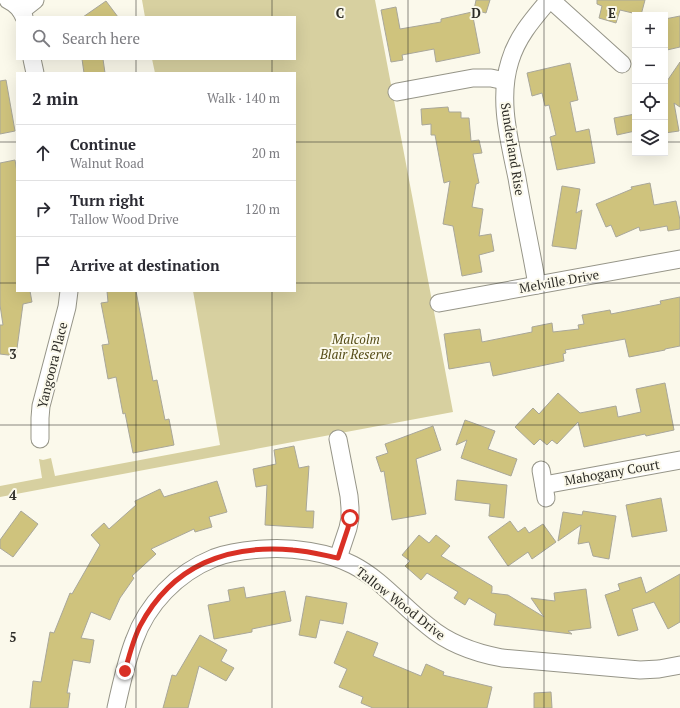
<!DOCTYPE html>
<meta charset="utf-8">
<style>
:root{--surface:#fff;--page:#f2f2f3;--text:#2b2b33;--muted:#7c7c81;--line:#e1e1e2}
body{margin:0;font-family:"PT Serif",serif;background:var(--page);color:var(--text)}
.controls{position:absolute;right:12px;top:12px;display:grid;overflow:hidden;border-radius:0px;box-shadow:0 4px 16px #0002}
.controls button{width:36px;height:36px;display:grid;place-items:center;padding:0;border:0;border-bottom:1px solid var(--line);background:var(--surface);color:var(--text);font:20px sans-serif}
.stop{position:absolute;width:12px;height:12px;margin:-9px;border:3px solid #d93025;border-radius:50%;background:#fff}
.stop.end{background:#d93025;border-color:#fff;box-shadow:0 1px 4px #0008}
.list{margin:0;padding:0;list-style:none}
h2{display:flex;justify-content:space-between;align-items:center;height:52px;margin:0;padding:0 16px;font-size:17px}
h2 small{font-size:13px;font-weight:400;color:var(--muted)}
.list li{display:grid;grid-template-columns:26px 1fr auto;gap:12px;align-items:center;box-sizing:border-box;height:56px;padding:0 16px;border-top:1px solid var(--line)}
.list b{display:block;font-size:15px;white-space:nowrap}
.list p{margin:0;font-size:13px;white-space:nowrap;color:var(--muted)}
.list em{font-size:13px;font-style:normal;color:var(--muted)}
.icon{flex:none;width:22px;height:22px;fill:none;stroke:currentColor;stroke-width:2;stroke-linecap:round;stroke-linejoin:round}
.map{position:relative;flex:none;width:680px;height:708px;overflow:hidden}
.search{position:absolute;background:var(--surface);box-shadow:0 4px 16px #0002;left:16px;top:16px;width:280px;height:44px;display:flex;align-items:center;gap:10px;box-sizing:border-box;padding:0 14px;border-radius:0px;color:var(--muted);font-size:15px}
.panel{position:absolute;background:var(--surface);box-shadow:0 4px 16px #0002;left:16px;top:72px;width:280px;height:220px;border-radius:0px}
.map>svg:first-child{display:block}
</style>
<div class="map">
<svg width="680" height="708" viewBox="0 0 680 708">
<rect width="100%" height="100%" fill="#fbf9eb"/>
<polygon fill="#d7d0a0" points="142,0 375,0 453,412 0,497 0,486 42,478 39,459 43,460 51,458 55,476 220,445 193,291 295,291 295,73 155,73 152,59 295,59 295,17 145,17"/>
<g fill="#cfc37d" stroke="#a9a79a">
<polygon points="476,0 490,0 486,13 474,10"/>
<polygon points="597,0 645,0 641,15 620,10 616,23 599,18 602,6 597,4"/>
<polygon points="106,1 118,17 83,17"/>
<polygon points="396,7 400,29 441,22 441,19 472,12 480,53 436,62 434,49 402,55 403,60 391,62 381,10"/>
<polygon points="680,16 680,47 667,50 665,41 665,19"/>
<polygon points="82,59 103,59 105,73 84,73"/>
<polygon points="680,62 680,107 674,103 679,131 665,133 665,84"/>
<polygon points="570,63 578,100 570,102 576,132 589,129 595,163 557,170 550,137 556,135 549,105 545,106 542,93 532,96 527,73"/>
<polygon points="6,80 15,131 0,134 0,81"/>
<polygon points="448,107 449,112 461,112 461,118 469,118 471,141 479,140 482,153 473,154 479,183 476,184 472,207 483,209 479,236 491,234 494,251 479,255 482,272 462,276 453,226 443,224 450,181 444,183 435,135 431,135 431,124 422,125 421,109"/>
<polygon points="635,114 635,131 617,135 614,118"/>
<polygon points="15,160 17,172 17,291 30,291 32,302 23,304 16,356 0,354 0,325 3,325 0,305 0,163"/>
<polygon points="650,183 654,205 676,201 680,220 680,229 668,231 667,226 640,231 639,227 616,237 611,225 606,227 596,204 632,189 631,187"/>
<polygon points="562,186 580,189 576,213 582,210 576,249 552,246"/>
<polygon points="107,291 136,291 153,381 157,380 165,420 169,419 174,445 133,453 125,413 123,414 116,377 108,379 102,345 109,344 101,303 108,302"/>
<polygon points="680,297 680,346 665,349 665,350 629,357 625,339 565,350 566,353 563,354 564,361 493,376 490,362 449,369 444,334 480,329 482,342 532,332 532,327 552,323 553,332 579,329 578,325 584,324 582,315 610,310 611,314 661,304 660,301"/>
<polygon points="665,383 674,430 646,436 645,434 584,447 578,422 557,444 552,440 547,445 540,439 534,445 515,427 533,408 539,414 558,393 580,413 616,406 618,417 641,412 636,389"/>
<polygon points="465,420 495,431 488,449 517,459 511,476 461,458 467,440 456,445"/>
<polygon points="433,426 441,450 416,459 426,514 392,520 384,471 381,472 376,457 388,453 385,444"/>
<polygon points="294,446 299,468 309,466 306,511 314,511 313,528 265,525 267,485 256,487 253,469 276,464 274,450"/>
<polygon points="457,480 507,485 504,518 489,516 490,504 455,500"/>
<polygon points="217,481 227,512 209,517 212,527 195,532 194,529 151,549 156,554 132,576 134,578 120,598 110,620 91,612 81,638 94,640 90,663 73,660 67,693 70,693 68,708 30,708 33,681 41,682 50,632 54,633 70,593 72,594 100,545 91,535 104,523 109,529 136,505 135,501 160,489 164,497"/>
<polygon points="661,498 667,531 632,537 626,505"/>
<polygon points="21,511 38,524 13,557 0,548 0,540"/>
<polygon points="583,511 616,516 609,559 593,556 589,542 578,544 581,525 558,541 563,512 582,515"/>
<polygon points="510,521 518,532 525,527 529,533 543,524 556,542 532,559 528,552 508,566 488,537"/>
<polygon points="419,535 429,543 436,535 450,546 441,556 492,586 492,591 491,593 508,595 544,617 531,598 555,601 554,593 586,589 591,628 568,631 572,634 494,625 496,614 469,598 465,605 454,598 458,592 427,573 421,580 405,566 410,561 402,555"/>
<polygon points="680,574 680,622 668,629 654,602 632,609 638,630 618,636 605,595 620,590 618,584 641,577 646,593"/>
<polygon points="244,587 246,598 285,591 291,621 252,629 252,632 214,639 208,605 230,601 228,590"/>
<polygon points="306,596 347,603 343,624 320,620 316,638 299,635"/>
<polygon points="347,631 378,643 373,656 421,676 426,664 444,672 443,675 492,687 487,708 373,708 361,703 363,697 339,687 347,669 334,663"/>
<polygon points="200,635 227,650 221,661 234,668 226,681 199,666 188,708 163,708 172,675 176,676"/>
<polygon points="551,692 552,708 534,708 534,693"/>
</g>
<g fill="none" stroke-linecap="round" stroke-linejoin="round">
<g stroke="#969588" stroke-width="19">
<g id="street">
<path d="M8,0C16,4 21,9 24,17"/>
<polyline points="551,0 622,64"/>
<polyline points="21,11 35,0"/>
<polyline points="32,59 35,73"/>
<polyline points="397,92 473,78 491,78 505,81"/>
<path d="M537,285C531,249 523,214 517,178C509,139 498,99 510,61C517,37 533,19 549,0"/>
<polyline points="439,303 680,259"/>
<polyline points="40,439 40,418 41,406 67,307 69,291"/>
<polyline points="541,470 546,498"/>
<polyline points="544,485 680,460"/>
<polyline points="338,558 348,528 350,518 350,508 349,496 338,439"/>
<path d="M116,708C121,685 126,662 134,641C147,604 177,573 214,558C230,552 247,550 264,549C292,547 328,552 353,565C382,580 402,606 428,626C449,644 475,653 502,658L640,670L659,669L680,665"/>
</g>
</g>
<use href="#street" stroke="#fff" stroke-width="17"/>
</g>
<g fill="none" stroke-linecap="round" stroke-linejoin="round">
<path stroke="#d93025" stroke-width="5" d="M125,671C129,656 133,640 140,626C172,565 228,544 293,550C308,551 323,555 338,558L348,528L350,518"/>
</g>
<path fill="none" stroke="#2e2d28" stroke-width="1" stroke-opacity="0.55" d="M136,0V17M272,0V17M408,0V708M544,0V708M136,59V73M272,59V73M0,142H17M295,142H635M665,142H680M0,283H17M295,283H680M136,291V708M272,291V708M0,425H680M0,566H680"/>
<g text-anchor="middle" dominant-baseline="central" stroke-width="4" stroke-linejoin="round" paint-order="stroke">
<g font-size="13" fill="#2e2d28" stroke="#fbf9eb">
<text transform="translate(513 149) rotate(81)">Sunderland Rise</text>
<text transform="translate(559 281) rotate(-10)">Melville Drive</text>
<text transform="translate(52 365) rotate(-76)">Yangoora Place</text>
<text transform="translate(612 472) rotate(-10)">Mahogany Court</text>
<text transform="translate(401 603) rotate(38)">Tallow Wood Drive</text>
</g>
<g font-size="13" font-style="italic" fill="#554c16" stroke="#fbf9eb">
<text x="356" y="339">Malcolm<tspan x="356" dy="15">Blair Reserve</tspan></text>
</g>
</g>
<g font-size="13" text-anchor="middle" font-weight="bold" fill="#2e2d28" stroke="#fbf9eb" stroke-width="4" stroke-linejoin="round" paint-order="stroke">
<text x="340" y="18">C</text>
<text x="476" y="18">D</text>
<text x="612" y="18">E</text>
<text x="13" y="359">3</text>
<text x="13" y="500">4</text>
<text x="13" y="642">5</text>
</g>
</svg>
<div class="controls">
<button>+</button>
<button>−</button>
<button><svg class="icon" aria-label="locate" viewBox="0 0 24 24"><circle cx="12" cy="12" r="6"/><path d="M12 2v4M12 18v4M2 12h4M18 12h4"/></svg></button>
<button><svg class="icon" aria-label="layers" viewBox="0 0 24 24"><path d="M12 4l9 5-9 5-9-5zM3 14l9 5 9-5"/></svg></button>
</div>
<div class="stop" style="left:350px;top:518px"></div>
<div class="stop end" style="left:125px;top:671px"></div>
<div class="search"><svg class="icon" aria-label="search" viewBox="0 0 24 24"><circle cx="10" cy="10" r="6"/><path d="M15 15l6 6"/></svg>Search here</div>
<section class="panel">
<h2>2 min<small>Walk · 140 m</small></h2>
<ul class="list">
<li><svg class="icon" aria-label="ahead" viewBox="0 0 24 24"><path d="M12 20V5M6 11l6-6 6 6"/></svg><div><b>Continue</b><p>Walnut Road</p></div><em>20 m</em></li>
<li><svg class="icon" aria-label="right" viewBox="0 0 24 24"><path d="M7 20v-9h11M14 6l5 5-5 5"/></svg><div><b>Turn right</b><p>Tallow Wood Drive</p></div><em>120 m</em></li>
<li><svg class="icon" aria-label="arrive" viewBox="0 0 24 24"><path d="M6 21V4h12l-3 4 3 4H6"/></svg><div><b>Arrive at destination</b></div></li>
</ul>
</section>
</div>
